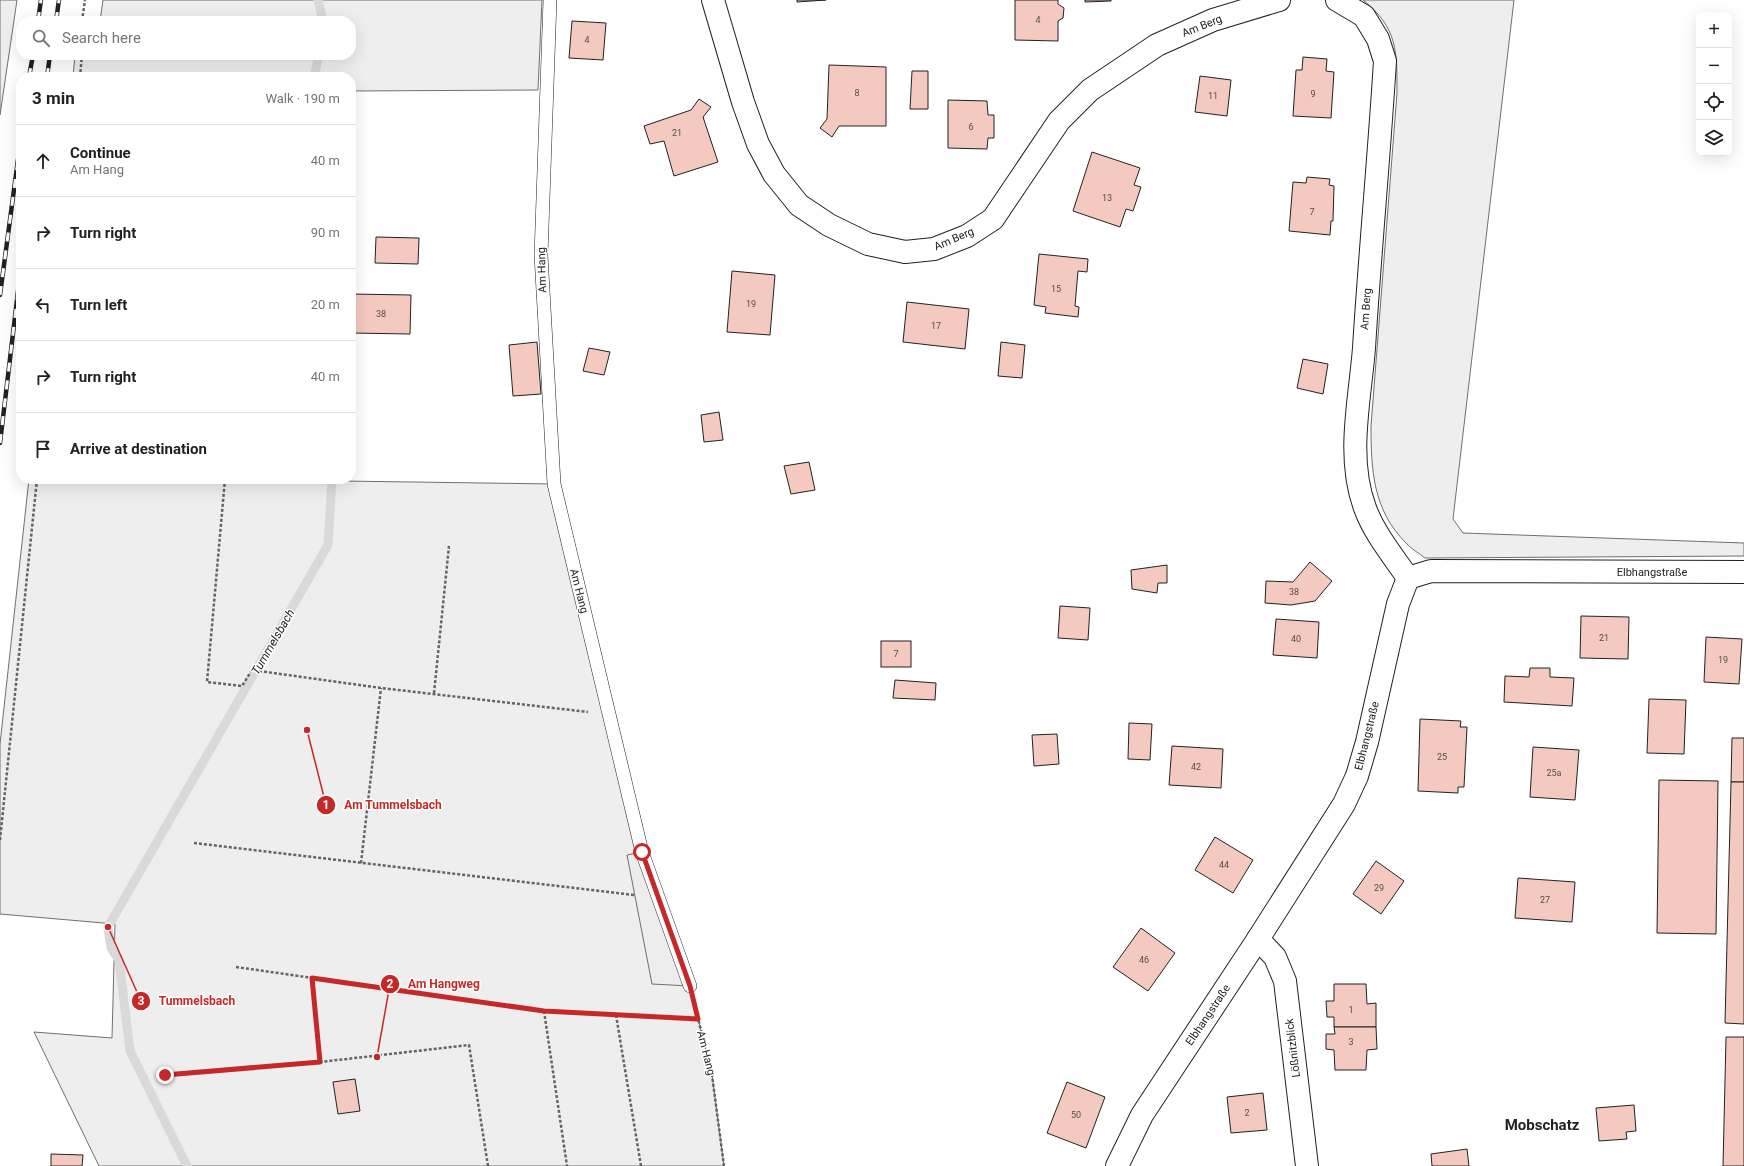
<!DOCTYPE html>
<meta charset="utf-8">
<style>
:root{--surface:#fff;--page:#f2f2f2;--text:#202124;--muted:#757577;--line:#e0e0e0}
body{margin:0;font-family:Roboto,sans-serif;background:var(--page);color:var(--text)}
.controls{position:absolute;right:12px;top:12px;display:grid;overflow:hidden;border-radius:8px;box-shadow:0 4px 16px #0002}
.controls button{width:36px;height:36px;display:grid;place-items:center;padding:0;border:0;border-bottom:1px solid var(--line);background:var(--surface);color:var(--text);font:20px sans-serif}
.stop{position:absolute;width:12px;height:12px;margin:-9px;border:3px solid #c62828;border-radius:50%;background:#fff}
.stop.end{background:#c62828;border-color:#fff;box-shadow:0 1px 4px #0008}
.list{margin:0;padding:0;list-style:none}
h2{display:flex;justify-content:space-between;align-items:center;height:52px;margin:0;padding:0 16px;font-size:17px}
h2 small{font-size:13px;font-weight:400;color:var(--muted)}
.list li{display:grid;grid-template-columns:26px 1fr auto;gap:12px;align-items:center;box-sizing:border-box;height:72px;padding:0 16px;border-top:1px solid var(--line)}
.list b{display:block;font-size:15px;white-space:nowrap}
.list p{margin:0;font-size:13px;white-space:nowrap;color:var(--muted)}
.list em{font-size:13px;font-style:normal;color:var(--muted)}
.icon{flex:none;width:22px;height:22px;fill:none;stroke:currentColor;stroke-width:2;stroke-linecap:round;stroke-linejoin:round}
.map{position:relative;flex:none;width:1744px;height:1166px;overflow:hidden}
.search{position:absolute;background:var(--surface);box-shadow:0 4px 16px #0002;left:16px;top:16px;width:340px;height:44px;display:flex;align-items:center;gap:10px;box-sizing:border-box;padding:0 14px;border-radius:16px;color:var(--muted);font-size:15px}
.panel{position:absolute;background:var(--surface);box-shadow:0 4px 16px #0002;left:16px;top:72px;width:340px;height:412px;border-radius:16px}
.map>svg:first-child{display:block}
</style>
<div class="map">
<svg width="1744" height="1166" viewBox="0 0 1744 1166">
<rect width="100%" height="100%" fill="#fff"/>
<g fill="#eee" stroke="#6f6f6f">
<polygon points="0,0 17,0 0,115"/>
<polygon points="103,0 542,0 538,90 351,91 351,77 73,77 75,55 351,55 351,21 100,21"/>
<path d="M1363,0H1514L1453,519L1463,533L1744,543V556L1425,558C1419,553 1411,549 1406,543C1373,510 1371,470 1371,426L1397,93C1397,52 1398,28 1363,0Z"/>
<polygon points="29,479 342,479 342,481 554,484 642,852 627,856 690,986 712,1075 724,1166 99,1166 34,1032 112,1038 115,924 0,914 0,744"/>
</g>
<polygon fill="#ededed" stroke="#6f6f6f" points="642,852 690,986 652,984 627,855"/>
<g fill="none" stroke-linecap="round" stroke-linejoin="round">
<g stroke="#d9d9d9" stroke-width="9">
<polyline points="318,0 323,21"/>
<polyline points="314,77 319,55"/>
<polyline points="187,1166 130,1051 119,960 111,948 108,927 328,545 332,479"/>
</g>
</g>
<g fill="#f3c9c0" stroke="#222">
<polygon points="797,0 826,0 797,2"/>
<polygon points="1015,0 1058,0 1058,4 1064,8 1063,18 1058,21 1058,41 1015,40"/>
<polygon points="1085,0 1111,0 1111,1 1085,2"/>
<polygon points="572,21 606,23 603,60 569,58"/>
<polygon points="1303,57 1327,59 1326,71 1334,72 1331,118 1293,116 1296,70 1302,70"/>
<polygon points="829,65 886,67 886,126 839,126 832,137 820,128 827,119"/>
<polygon points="912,71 928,71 928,109 910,109"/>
<polygon points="1200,76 1231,80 1227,116 1195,112"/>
<polygon points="699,99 711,107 703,117 718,162 674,176 664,141 650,144 644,126 691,110"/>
<polygon points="948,100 987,101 988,115 994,115 994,138 988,138 987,149 948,148"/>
<polygon points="1092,152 1140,168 1134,185 1141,187 1133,211 1126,209 1120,227 1073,211"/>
<polygon points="1307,177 1330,179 1329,185 1334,186 1333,221 1331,221 1330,235 1289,231 1293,182 1306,183"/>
<polygon points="376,237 419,238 418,264 375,263"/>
<polygon points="1039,254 1088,259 1087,272 1078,271 1075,306 1079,307 1078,317 1045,313 1046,307 1034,305"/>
<polygon points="732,271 775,275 770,335 727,332"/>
<polygon points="351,294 411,295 410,334 351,333"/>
<polygon points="907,302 969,309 965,349 903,342"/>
<polygon points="537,342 541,394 513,396 509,345"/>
<polygon points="1001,342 1025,345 1022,378 998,376"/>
<polygon points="589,348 610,352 604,375 583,371"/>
<polygon points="1303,359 1328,364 1323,394 1297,388"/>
<polygon points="719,412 723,440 704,442 701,415"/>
<polygon points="809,462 815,490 791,494 784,466"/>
<polygon points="1310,562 1332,581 1315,601 1291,605 1265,603 1266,581 1293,582"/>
<polygon points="1167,565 1167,583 1158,583 1157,593 1132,589 1131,570"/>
<polygon points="1060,606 1090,608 1088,640 1058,638"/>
<polygon points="1581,616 1629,617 1628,659 1580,658"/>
<polygon points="1276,619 1319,622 1317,658 1273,655"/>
<polygon points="1706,637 1742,639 1739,684 1704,682"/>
<rect x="881" y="641" width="30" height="26"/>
<polygon points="1530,668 1550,668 1550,677 1574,678 1572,706 1504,702 1505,676 1529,677"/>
<polygon points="895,680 936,683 935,700 893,698"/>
<polygon points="1649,699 1686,700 1684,754 1647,753"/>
<polygon points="1420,719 1461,721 1460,727 1467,727 1464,787 1458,787 1458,793 1418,791"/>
<polygon points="1129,723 1152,724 1150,760 1128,759"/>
<polygon points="1057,734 1059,764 1034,766 1032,735"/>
<polygon points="1732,738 1744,738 1744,782 1731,782"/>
<polygon points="1172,746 1223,749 1221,788 1169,785"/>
<polygon points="1533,747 1579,750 1575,800 1530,797"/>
<polygon points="1659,780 1718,781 1716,934 1657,933"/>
<polygon points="1731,782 1744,782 1744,1024 1725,1023"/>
<polygon points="1215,837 1253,860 1233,893 1195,870"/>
<polygon points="1376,861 1404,881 1381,914 1353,894"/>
<polygon points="1518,878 1575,882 1572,922 1515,918"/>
<polygon points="1141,928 1175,953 1148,991 1113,967"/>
<polygon points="1334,984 1366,984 1367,1004 1376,1003 1376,1027 1334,1027 1334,1017 1327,1017 1326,1001 1334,1001"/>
<polygon points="1334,1027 1376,1027 1377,1049 1367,1050 1366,1070 1335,1070 1334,1050 1326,1049 1326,1034 1335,1034"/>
<polygon points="1726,1037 1744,1037 1744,1166 1723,1166"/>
<polygon points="355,1079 360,1111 338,1114 333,1082"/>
<polygon points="1067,1082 1105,1097 1086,1148 1047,1133"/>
<polygon points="1263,1093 1267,1130 1231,1133 1227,1097"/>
<polygon points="1634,1105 1636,1131 1626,1132 1627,1139 1599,1141 1596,1108"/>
<polygon points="1467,1149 1469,1166 1432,1166 1431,1154"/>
<polygon points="51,1154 83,1155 82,1166 51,1166"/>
</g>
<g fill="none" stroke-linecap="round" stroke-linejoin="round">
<g stroke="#222" stroke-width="14">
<polyline id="lane" points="550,0 541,255 554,484 642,852 690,986"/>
</g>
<g stroke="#222" stroke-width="24">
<g id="street">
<polyline points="713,0 743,102 758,144 774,174 799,205 829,225 868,244 905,252 934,249 967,236 993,219 1059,121 1090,90 1157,45 1213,20 1279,0"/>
<path d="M1337,0L1364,16L1378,39L1385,61C1379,157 1370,252 1364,348C1360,400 1346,457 1365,508C1374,533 1393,556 1408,578"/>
<polyline points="1258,939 1275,957 1285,981 1307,1166"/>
</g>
</g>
<g stroke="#222" stroke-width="24">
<polyline id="secondary" points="1117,1166 1142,1115 1258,939 1344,804 1357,776 1367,742 1398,604 1408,578 1431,571 1744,572"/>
</g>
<g stroke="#646464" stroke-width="2.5" stroke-dasharray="3 2" stroke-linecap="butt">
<polyline points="82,21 85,0"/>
<polyline points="80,77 82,55"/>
<polyline points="225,479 207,682 242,686 252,670 381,688 588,712"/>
<polyline points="434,693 449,546"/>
<polyline points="0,840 37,479"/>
<polyline points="194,843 634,895"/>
<polyline points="361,863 381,688"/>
<polyline points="236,967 544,1011 698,1019"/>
<polyline points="312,978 320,1062"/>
<polyline points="695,1006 712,1075 724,1166"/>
<polyline points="544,1011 567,1166"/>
<polyline points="616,1015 641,1166"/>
<polyline points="165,1075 320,1062 469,1045 488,1166"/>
</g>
<use href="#lane" stroke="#fff" stroke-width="13"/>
<use href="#street" stroke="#fff" stroke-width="22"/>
<use href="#secondary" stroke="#fff" stroke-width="22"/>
<g stroke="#222" stroke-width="4.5">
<g id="rail">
<polyline points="38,21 41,0"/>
<polyline points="56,21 59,0"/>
<polyline points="29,77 33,55"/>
<polyline points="47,77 50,55"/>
<polyline points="0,295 21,137"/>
<polyline points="0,443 21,266"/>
</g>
</g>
<use href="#rail" stroke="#fff" stroke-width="3" stroke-dasharray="9" stroke-linecap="butt"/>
</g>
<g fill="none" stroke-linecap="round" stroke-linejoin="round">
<polyline stroke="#c62828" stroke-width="5" points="165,1075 320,1062 312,978 544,1011 698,1019 690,986 642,852"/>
</g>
<g text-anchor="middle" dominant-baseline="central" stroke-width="3" stroke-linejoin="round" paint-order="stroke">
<g font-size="9" fill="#564c4a">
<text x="1038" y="20">4</text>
<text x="587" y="40">4</text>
<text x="857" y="93">8</text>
<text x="1313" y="94">9</text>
<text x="1213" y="96">11</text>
<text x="971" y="127">6</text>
<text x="677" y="133">21</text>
<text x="1107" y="198">13</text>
<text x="1312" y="212">7</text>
<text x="1056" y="289">15</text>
<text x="751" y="304">19</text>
<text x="381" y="314">38</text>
<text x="936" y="326">17</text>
<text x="1294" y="592">38</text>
<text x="1604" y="638">21</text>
<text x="1296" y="639">40</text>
<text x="896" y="654">7</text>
<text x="1723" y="660">19</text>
<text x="1442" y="757">25</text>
<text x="1196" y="767">42</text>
<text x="1554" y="773">25a</text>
<text x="1224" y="865">44</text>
<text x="1379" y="888">29</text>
<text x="1545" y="900">27</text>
<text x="1144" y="960">46</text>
<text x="1351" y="1010">1</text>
<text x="1351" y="1042">3</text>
<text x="1247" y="1113">2</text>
<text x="1076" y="1115">50</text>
</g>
<g font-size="11" fill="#222" stroke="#fff">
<text transform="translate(1202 26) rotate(-22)">Am Berg</text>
<text transform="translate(954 239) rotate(-23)">Am Berg</text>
<text transform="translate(542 270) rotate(-92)">Am Hang</text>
<text transform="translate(1366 309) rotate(-86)">Am Berg</text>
<text x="1652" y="572">Elbhangstraße</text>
<text transform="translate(579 591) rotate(76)">Am Hang</text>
<text transform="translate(1367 736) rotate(-76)">Elbhangstraße</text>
<text transform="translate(1208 1015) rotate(-56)">Elbhangstraße</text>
<text transform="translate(1293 1048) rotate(-97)">Lößnitzblick</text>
<text transform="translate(706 1053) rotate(76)">Am Hang</text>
</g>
<g font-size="12" font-style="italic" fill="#222" stroke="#fff">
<text transform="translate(273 642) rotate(-60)">Tummelsbach</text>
</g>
<g font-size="15" font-weight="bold" fill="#222" stroke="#fff">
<text x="1542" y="1125">Mobschatz</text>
</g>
</g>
<path fill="none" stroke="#c62828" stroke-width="1.5" d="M307 730L326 805M377 1057L390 984M108 927L141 1001"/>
<g fill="#c62828" stroke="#fff" stroke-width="1.5">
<circle cx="307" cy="730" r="4"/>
<circle cx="377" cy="1057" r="4"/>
<circle cx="108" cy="927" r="4"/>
<circle cx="326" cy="805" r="10"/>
<circle cx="390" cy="984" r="10"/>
<circle cx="141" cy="1001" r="10"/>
</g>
<g font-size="12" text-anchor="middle" font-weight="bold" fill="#fff">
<text x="326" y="809">1</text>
<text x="390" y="988">2</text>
<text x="141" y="1005">3</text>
</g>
<g font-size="12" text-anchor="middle" font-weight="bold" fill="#c62828" stroke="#fff" stroke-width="3" stroke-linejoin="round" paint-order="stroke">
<text x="393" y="809">Am Tummelsbach</text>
<text x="444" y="988">Am Hangweg</text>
<text x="197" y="1005">Tummelsbach</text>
</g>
</svg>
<div class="controls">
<button>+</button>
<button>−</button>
<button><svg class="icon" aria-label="locate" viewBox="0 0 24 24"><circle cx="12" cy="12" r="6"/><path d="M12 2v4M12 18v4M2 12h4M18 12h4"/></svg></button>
<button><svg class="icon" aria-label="layers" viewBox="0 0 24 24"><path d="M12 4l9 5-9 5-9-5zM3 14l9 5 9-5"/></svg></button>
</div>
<div class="stop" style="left:642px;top:852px"></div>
<div class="stop end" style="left:165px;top:1075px"></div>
<div class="search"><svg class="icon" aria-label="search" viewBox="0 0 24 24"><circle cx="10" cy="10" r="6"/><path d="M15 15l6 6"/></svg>Search here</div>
<section class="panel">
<h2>3 min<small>Walk · 190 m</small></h2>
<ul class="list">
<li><svg class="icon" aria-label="ahead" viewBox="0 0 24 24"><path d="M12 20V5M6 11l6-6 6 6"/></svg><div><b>Continue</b><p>Am Hang</p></div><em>40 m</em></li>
<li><svg class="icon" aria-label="right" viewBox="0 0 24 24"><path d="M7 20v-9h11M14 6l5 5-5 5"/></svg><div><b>Turn right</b></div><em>90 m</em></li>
<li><svg class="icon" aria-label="left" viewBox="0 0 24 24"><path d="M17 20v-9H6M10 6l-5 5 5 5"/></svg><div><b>Turn left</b></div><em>20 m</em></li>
<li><svg class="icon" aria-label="right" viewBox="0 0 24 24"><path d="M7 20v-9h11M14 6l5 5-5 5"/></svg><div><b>Turn right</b></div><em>40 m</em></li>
<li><svg class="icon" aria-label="arrive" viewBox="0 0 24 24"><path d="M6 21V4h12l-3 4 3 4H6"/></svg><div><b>Arrive at destination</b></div></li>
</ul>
</section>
</div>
